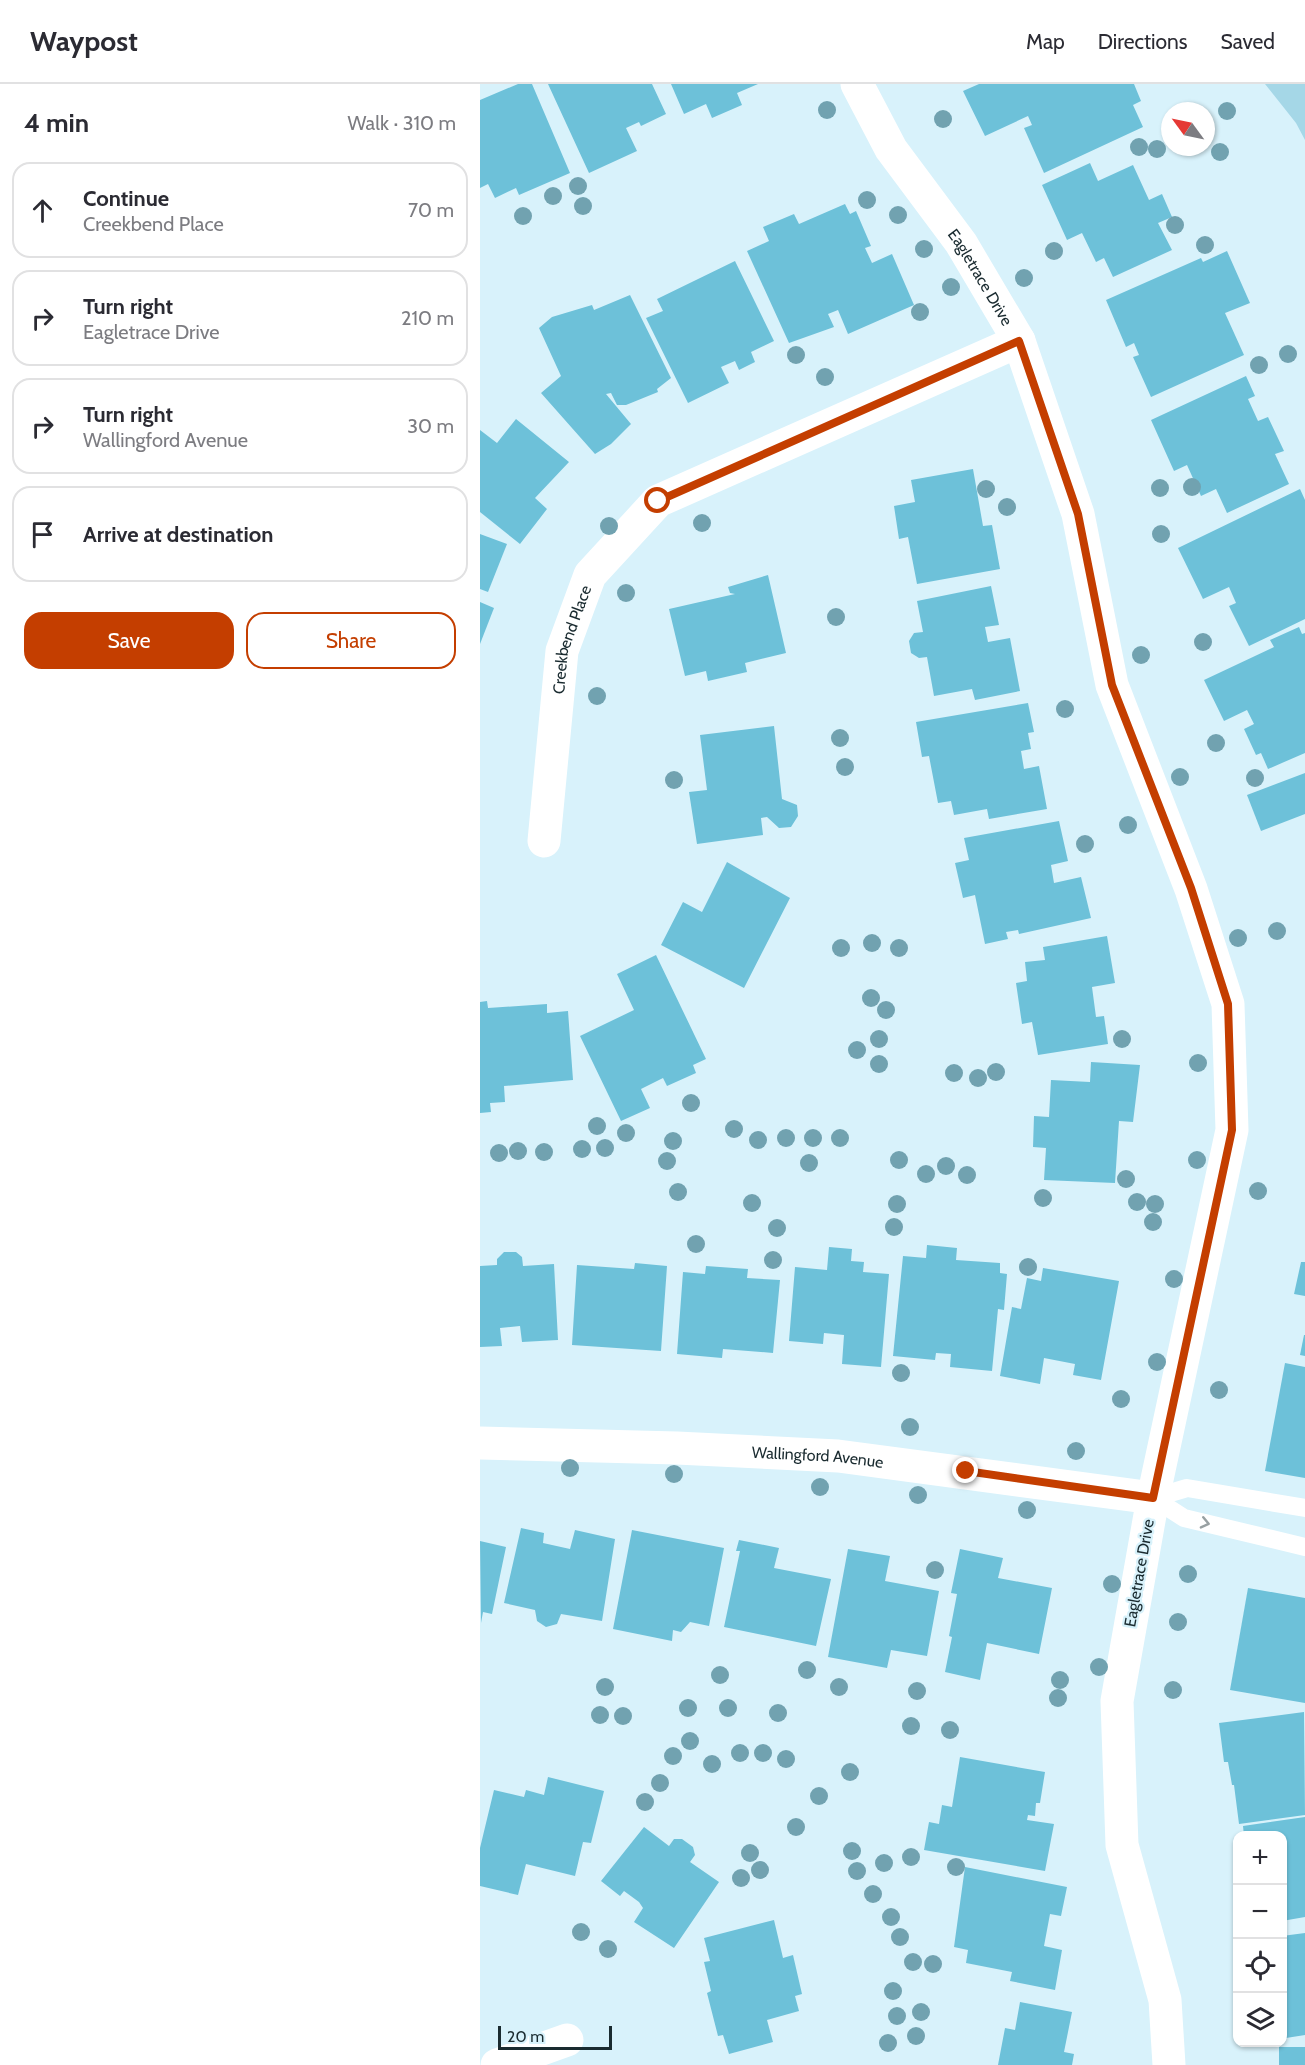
<!DOCTYPE html>
<meta charset="utf-8">
<style>
:root{--surface:#fff;--page:#f7f7f7;--text:#2b2b33;--muted:#7c7c81;--line:#e1e1e2;--accent:#c43e00}
body{margin:0;font-family:Cabin,sans-serif;background:var(--page);color:var(--text)}
.controls{position:absolute;right:18px;bottom:18px;display:grid;overflow:hidden;border-radius:12px;box-shadow:0 2px 4px #0004}
.controls button{width:54px;height:54px;display:grid;place-items:center;padding:0;border:0;border-bottom:2px solid var(--line);background:var(--surface);color:var(--text);font:30px sans-serif}
.compass{position:absolute;left:681px;top:18px;width:54px;height:54px;border-radius:50%;background:var(--surface);box-shadow:0 2px 4px #0004;rotate:303deg}
.scale{position:absolute;left:18px;bottom:15px;width:114px;box-sizing:border-box;padding-left:6px;border:3px solid #1a2b30;border-top:0;font-size:16px;line-height:21px;white-space:nowrap;color:#1a2b30;-webkit-text-stroke:4px #d8f2fb;paint-order:stroke}
.stop{position:absolute;width:18px;height:18px;margin:-14px;border:4px solid #c43e00;border-radius:50%;background:#fff}
.stop.end{background:#c43e00;border-color:#fff;box-shadow:0 2px 6px #0008}
.list{margin:0;padding:0;list-style:none}
h2{display:flex;justify-content:space-between;align-items:center;height:78px;margin:0;padding:0 24px;font-size:26px}
h2 small{font-size:20px;font-weight:400;color:var(--muted)}
.list li{display:grid;grid-template-columns:39px 1fr auto;gap:18px;align-items:center;box-sizing:border-box;height:96px;margin:0 12px 12px;padding:0 12px;border:2px solid var(--line);border-radius:18px}
.list b{display:block;font-size:22px;white-space:nowrap}
.list p{margin:0;font-size:20px;white-space:nowrap;color:var(--muted)}
.list em{font-size:20px;font-style:normal;color:var(--muted)}
.actions{display:flex;gap:12px;padding:18px 24px}
.actions a{flex:1;padding:14px 0;border:2px solid var(--accent);border-radius:18px;text-align:center;font-size:21px;color:var(--accent)}
.actions .main{background:var(--accent);color:#fff}
.icon{flex:none;width:33px;height:33px;fill:none;stroke:currentColor;stroke-width:2;stroke-linecap:round;stroke-linejoin:round}
.map{position:relative;flex:none;width:825px;height:1981px;overflow:hidden}
header{display:flex;align-items:center;gap:36px;box-sizing:border-box;height:84px;padding:0 30px;background:var(--surface);border-bottom:2px solid var(--line)}
header strong{font-size:28px}
nav{display:flex;gap:33px;margin-inline-start:auto;font-size:21px}
main{display:flex}
aside{flex:1;background:var(--surface)}
.map>svg:first-child{display:block}
</style>
<header>
<strong>Waypost</strong>
<nav><a>Map</a><a>Directions</a><a>Saved</a></nav>
</header>
<main>
<aside>
<h2>4 min<small>Walk · 310 m</small></h2>
<ul class="list">
<li><svg class="icon" aria-label="ahead" viewBox="0 0 24 24"><path d="M12 20V5M6 11l6-6 6 6"/></svg><div><b>Continue</b><p>Creekbend Place</p></div><em>70 m</em></li>
<li><svg class="icon" aria-label="right" viewBox="0 0 24 24"><path d="M7 20v-9h11M14 6l5 5-5 5"/></svg><div><b>Turn right</b><p>Eagletrace Drive</p></div><em>210 m</em></li>
<li><svg class="icon" aria-label="right" viewBox="0 0 24 24"><path d="M7 20v-9h11M14 6l5 5-5 5"/></svg><div><b>Turn right</b><p>Wallingford Avenue</p></div><em>30 m</em></li>
<li><svg class="icon" aria-label="arrive" viewBox="0 0 24 24"><path d="M6 21V4h12l-3 4 3 4H6"/></svg><div><b>Arrive at destination</b></div></li>
</ul>
<div class="actions"><a class="main">Save</a><a>Share</a></div>
</aside>
<div class="map">
<svg width="825" height="1981" viewBox="0 0 825 1981">
<rect width="100%" height="100%" fill="#d8f2fb"/>
<polygon fill="#a5d7e7" points="785,0 825,0 825,56 816,39"/>
<g fill="#6dc1d9">
<polygon points="38,0 52,0 90,89 39,111 36,104 15,114 8,100 0,104 0,16"/>
<polygon points="68,0 172,0 186,30 161,42 159,38 146,44 157,67 109,89"/>
<polygon points="191,0 278,0 257,9 262,21 232,34 226,20 204,30"/>
<polygon points="499,0 654,0 661,17 653,21 663,43 564,89 544,44 552,41 548,32 505,52 483,7"/>
<polygon points="610,79 618,97 653,81 669,116 682,110 692,133 678,139 692,166 633,193 624,174 616,178 602,149 587,156 562,101"/>
<polygon points="365,120 370,130 376,127 391,162 385,164 392,179 412,170 434,221 368,250 358,226 348,230 354,243 309,259 267,167 289,157 283,143 314,130 319,140"/>
<polygon points="747,167 770,219 745,229 764,271 671,313 653,273 659,271 654,259 646,263 626,216 721,174 723,178"/>
<polygon points="255,177 294,257 271,268 275,278 259,286 255,277 241,283 249,299 208,319 166,234 183,227 177,215"/>
<polygon points="150,211 191,294 177,305 178,308 146,321 137,321 131,309 126,310 151,340 131,360 115,370 61,309 81,292 59,244 72,233 112,221 114,226"/>
<polygon points="766,292 775,312 768,315 778,337 788,333 804,367 795,370 809,400 747,429 736,405 721,412 707,381 694,387 671,336"/>
<polygon points="36,335 89,378 55,414 67,425 40,460 0,428 0,346 17,359"/>
<polygon points="493,385 503,442 512,441 520,485 437,500 428,453 419,455 414,422 435,418 431,396"/>
<polygon points="820,405 825,416 825,535 769,562 749,522 756,519 749,503 723,515 698,464"/>
<polygon points="0,450 27,460 8,508 0,505"/>
<polygon points="288,491 306,569 265,579 267,588 228,597 226,587 205,592 189,525 255,510 250,509 248,503"/>
<polygon points="511,502 519,541 505,543 508,558 530,554 540,607 495,616 492,605 454,612 447,573 439,574 431,569 429,557 434,549 443,548 437,517"/>
<polygon points="0,518 14,524 0,560"/>
<polygon points="819,543 822,550 825,549 825,669 788,685 781,669 776,671 764,645 774,640 767,626 744,637 724,596 794,563 790,556"/>
<polygon points="548,619 554,648 548,649 551,665 541,667 544,685 559,682 567,725 509,735 507,725 474,731 471,717 458,719 449,672 442,673 436,638"/>
<polygon points="294,642 302,715 317,721 318,732 311,743 299,744 287,733 281,734 283,751 217,760 209,708 227,706 220,651"/>
<polygon points="825,689 825,730 781,747 767,711"/>
<polygon points="579,737 588,777 571,781 574,799 601,793 611,834 539,850 538,846 526,848 528,855 505,860 495,811 483,814 475,779 489,776 484,754"/>
<polygon points="247,778 310,814 264,904 181,861 203,818 222,828"/>
<polygon points="627,852 635,899 612,903 616,933 624,932 628,960 558,971 552,938 542,940 536,899 547,897 545,878 565,876 563,863"/>
<polygon points="176,871 226,975 213,981 216,989 187,1002 183,994 161,1005 170,1024 141,1037 100,952 154,926 137,890"/>
<polygon points="7,917 8,924 67,920 67,929 88,927 93,996 24,1002 25,1018 10,1019 11,1028 0,1029 0,918"/>
<polygon points="611,978 660,981 653,1038 639,1037 635,1099 564,1096 566,1064 553,1063 554,1032 569,1033 571,996 610,998"/>
<polygon points="447,1161 477,1164 476,1176 520,1179 520,1189 527,1190 524,1226 518,1225 512,1287 470,1283 471,1270 456,1269 455,1276 413,1272 423,1172 446,1174"/>
<polygon points="349,1163 372,1165 371,1177 384,1178 383,1188 409,1190 401,1283 362,1280 364,1251 344,1249 343,1260 309,1257 315,1183 347,1186"/>
<polygon points="24,1168 36,1168 42,1173 43,1182 74,1180 78,1256 42,1258 40,1242 20,1244 22,1262 0,1263 0,1182 17,1181 17,1175"/>
<polygon points="821,1178 825,1178 825,1212 814,1210"/>
<polygon points="155,1179 187,1182 181,1267 92,1261 97,1181 154,1185"/>
<polygon points="226,1182 268,1185 267,1194 300,1196 293,1269 243,1265 242,1274 197,1270 203,1188 225,1190"/>
<polygon points="563,1184 639,1197 621,1296 593,1291 595,1280 564,1274 560,1300 520,1292 532,1223 541,1225 547,1194 561,1197"/>
<polygon points="824,1251 825,1251 825,1272 820,1271"/>
<polygon points="805,1279 825,1283 825,1394 785,1387"/>
<polygon points="41,1444 64,1449 63,1459 90,1465 95,1446 135,1455 122,1537 81,1530 77,1540 66,1543 57,1537 55,1526 24,1519"/>
<polygon points="152,1446 244,1464 229,1542 210,1538 201,1548 193,1546 192,1557 133,1545"/>
<polygon points="259,1456 299,1464 294,1484 351,1495 336,1562 244,1543 260,1467 256,1467"/>
<polygon points="0,1457 26,1463 12,1530 3,1528 1,1539"/>
<polygon points="368,1465 410,1472 405,1497 459,1507 447,1572 411,1566 407,1584 348,1573"/>
<polygon points="480,1465 523,1474 518,1494 572,1504 559,1570 507,1559 500,1596 465,1588 472,1553 469,1552 477,1510 471,1509"/>
<polygon points="768,1504 825,1514 825,1619 750,1606"/>
<polygon points="824,1628 825,1731 759,1740 754,1701 752,1701 748,1678 744,1678 739,1639"/>
<polygon points="480,1673 565,1688 560,1719 556,1719 555,1732 548,1731 547,1736 574,1740 565,1787 444,1766 449,1738 459,1740 462,1721 472,1723"/>
<polygon points="68,1693 124,1707 111,1759 103,1758 95,1792 46,1780 38,1811 0,1802 0,1764 14,1706 44,1713 46,1706 64,1711"/>
<polygon points="825,1733 825,1833 802,1837 802,1752 764,1752 763,1742"/>
<polygon points="164,1743 189,1762 194,1755 202,1755 213,1763 215,1771 210,1778 239,1798 194,1864 154,1838 163,1824 159,1818 144,1807 140,1812 121,1797"/>
<polygon points="485,1783 587,1803 581,1832 570,1830 564,1862 582,1866 575,1906 530,1897 532,1888 486,1879 488,1866 474,1863"/>
<polygon points="294,1836 303,1874 313,1871 322,1910 315,1912 319,1927 287,1936 293,1958 249,1970 243,1951 238,1952 227,1909 231,1907 224,1878 230,1877 224,1854"/>
<polygon points="825,1849 825,1951 806,1954 802,1927 802,1852"/>
<polygon points="540,1918 592,1928 584,1968 594,1970 592,1981 518,1981 525,1944 535,1946"/>
<rect x="799" y="1963" width="26" height="18"/>
</g>
<g fill="none" stroke-linecap="round" stroke-linejoin="round">
<g stroke="#fff" stroke-width="18">
<polyline points="673,1414 704,1434 825,1463"/>
<polyline points="673,1414 707,1404 825,1424"/>
</g>
<g stroke="#fff" stroke-width="33">
<path id="s1" d="M377,0L411,65L481,159L539,257L598,430L632,601L711,805L748,920L752,1046L673,1414L637,1617L642,1761L685,1916L689,1981"/>
<path id="s2" d="M64,757L82,567L110,491L178,417L539,257"/>
<path id="s3" d="M0,1359L197,1364L358,1372L673,1414"/>
<polyline points="17,1981 87,1956"/>
</g>
</g>
<g fill="#71a2b0">
<circle cx="347" cy="26" r="9"/>
<circle cx="747" cy="27" r="9"/>
<circle cx="463" cy="35" r="9"/>
<circle cx="659" cy="63" r="9"/>
<circle cx="677" cy="65" r="9"/>
<circle cx="740" cy="68" r="9"/>
<circle cx="98" cy="102" r="9"/>
<circle cx="73" cy="112" r="9"/>
<circle cx="387" cy="116" r="9"/>
<circle cx="103" cy="122" r="9"/>
<circle cx="418" cy="131" r="9"/>
<circle cx="43" cy="132" r="9"/>
<circle cx="695" cy="141" r="9"/>
<circle cx="725" cy="161" r="9"/>
<circle cx="444" cy="165" r="9"/>
<circle cx="574" cy="167" r="9"/>
<circle cx="544" cy="194" r="9"/>
<circle cx="471" cy="203" r="9"/>
<circle cx="440" cy="228" r="9"/>
<circle cx="808" cy="270" r="9"/>
<circle cx="316" cy="271" r="9"/>
<circle cx="779" cy="281" r="9"/>
<circle cx="345" cy="293" r="9"/>
<circle cx="712" cy="403" r="9"/>
<circle cx="680" cy="404" r="9"/>
<circle cx="506" cy="405" r="9"/>
<circle cx="527" cy="423" r="9"/>
<circle cx="222" cy="439" r="9"/>
<circle cx="129" cy="442" r="9"/>
<circle cx="681" cy="450" r="9"/>
<circle cx="146" cy="509" r="9"/>
<circle cx="356" cy="533" r="9"/>
<circle cx="723" cy="558" r="9"/>
<circle cx="661" cy="571" r="9"/>
<circle cx="117" cy="612" r="9"/>
<circle cx="585" cy="625" r="9"/>
<circle cx="360" cy="654" r="9"/>
<circle cx="736" cy="659" r="9"/>
<circle cx="365" cy="683" r="9"/>
<circle cx="700" cy="693" r="9"/>
<circle cx="775" cy="694" r="9"/>
<circle cx="194" cy="696" r="9"/>
<circle cx="648" cy="741" r="9"/>
<circle cx="605" cy="760" r="9"/>
<circle cx="797" cy="847" r="9"/>
<circle cx="758" cy="854" r="9"/>
<circle cx="392" cy="859" r="9"/>
<circle cx="361" cy="864" r="9"/>
<circle cx="419" cy="864" r="9"/>
<circle cx="391" cy="914" r="9"/>
<circle cx="406" cy="926" r="9"/>
<circle cx="399" cy="955" r="9"/>
<circle cx="642" cy="955" r="9"/>
<circle cx="377" cy="966" r="9"/>
<circle cx="718" cy="979" r="9"/>
<circle cx="399" cy="980" r="9"/>
<circle cx="516" cy="988" r="9"/>
<circle cx="474" cy="989" r="9"/>
<circle cx="498" cy="994" r="9"/>
<circle cx="211" cy="1019" r="9"/>
<circle cx="117" cy="1042" r="9"/>
<circle cx="254" cy="1045" r="9"/>
<circle cx="146" cy="1049" r="9"/>
<circle cx="306" cy="1054" r="9"/>
<circle cx="333" cy="1054" r="9"/>
<circle cx="360" cy="1054" r="9"/>
<circle cx="278" cy="1056" r="9"/>
<circle cx="193" cy="1057" r="9"/>
<circle cx="125" cy="1064" r="9"/>
<circle cx="102" cy="1065" r="9"/>
<circle cx="38" cy="1067" r="9"/>
<circle cx="64" cy="1068" r="9"/>
<circle cx="19" cy="1069" r="9"/>
<circle cx="419" cy="1076" r="9"/>
<circle cx="717" cy="1076" r="9"/>
<circle cx="187" cy="1077" r="9"/>
<circle cx="329" cy="1079" r="9"/>
<circle cx="466" cy="1082" r="9"/>
<circle cx="446" cy="1090" r="9"/>
<circle cx="487" cy="1091" r="9"/>
<circle cx="646" cy="1095" r="9"/>
<circle cx="778" cy="1107" r="9"/>
<circle cx="198" cy="1108" r="9"/>
<circle cx="563" cy="1114" r="9"/>
<circle cx="657" cy="1118" r="9"/>
<circle cx="272" cy="1119" r="9"/>
<circle cx="417" cy="1120" r="9"/>
<circle cx="675" cy="1120" r="9"/>
<circle cx="673" cy="1138" r="9"/>
<circle cx="414" cy="1143" r="9"/>
<circle cx="297" cy="1144" r="9"/>
<circle cx="216" cy="1160" r="9"/>
<circle cx="293" cy="1176" r="9"/>
<circle cx="548" cy="1183" r="9"/>
<circle cx="694" cy="1195" r="9"/>
<circle cx="677" cy="1278" r="9"/>
<circle cx="421" cy="1289" r="9"/>
<circle cx="739" cy="1306" r="9"/>
<circle cx="641" cy="1315" r="9"/>
<circle cx="430" cy="1343" r="9"/>
<circle cx="596" cy="1367" r="9"/>
<circle cx="90" cy="1384" r="9"/>
<circle cx="194" cy="1390" r="9"/>
<circle cx="340" cy="1403" r="9"/>
<circle cx="438" cy="1411" r="9"/>
<circle cx="547" cy="1426" r="9"/>
<circle cx="455" cy="1486" r="9"/>
<circle cx="708" cy="1490" r="9"/>
<circle cx="632" cy="1500" r="9"/>
<circle cx="698" cy="1538" r="9"/>
<circle cx="619" cy="1583" r="9"/>
<circle cx="327" cy="1586" r="9"/>
<circle cx="240" cy="1591" r="9"/>
<circle cx="580" cy="1596" r="9"/>
<circle cx="125" cy="1603" r="9"/>
<circle cx="359" cy="1603" r="9"/>
<circle cx="693" cy="1606" r="9"/>
<circle cx="437" cy="1607" r="9"/>
<circle cx="578" cy="1614" r="9"/>
<circle cx="208" cy="1624" r="9"/>
<circle cx="248" cy="1624" r="9"/>
<circle cx="298" cy="1629" r="9"/>
<circle cx="120" cy="1631" r="9"/>
<circle cx="143" cy="1632" r="9"/>
<circle cx="431" cy="1642" r="9"/>
<circle cx="470" cy="1646" r="9"/>
<circle cx="210" cy="1657" r="9"/>
<circle cx="260" cy="1669" r="9"/>
<circle cx="283" cy="1669" r="9"/>
<circle cx="193" cy="1672" r="9"/>
<circle cx="306" cy="1675" r="9"/>
<circle cx="232" cy="1680" r="9"/>
<circle cx="370" cy="1688" r="9"/>
<circle cx="180" cy="1699" r="9"/>
<circle cx="339" cy="1712" r="9"/>
<circle cx="165" cy="1718" r="9"/>
<circle cx="316" cy="1743" r="9"/>
<circle cx="372" cy="1767" r="9"/>
<circle cx="270" cy="1769" r="9"/>
<circle cx="431" cy="1773" r="9"/>
<circle cx="404" cy="1779" r="9"/>
<circle cx="476" cy="1783" r="9"/>
<circle cx="280" cy="1786" r="9"/>
<circle cx="377" cy="1787" r="9"/>
<circle cx="261" cy="1794" r="9"/>
<circle cx="393" cy="1810" r="9"/>
<circle cx="411" cy="1833" r="9"/>
<circle cx="101" cy="1848" r="9"/>
<circle cx="420" cy="1853" r="9"/>
<circle cx="128" cy="1865" r="9"/>
<circle cx="433" cy="1878" r="9"/>
<circle cx="453" cy="1880" r="9"/>
<circle cx="413" cy="1907" r="9"/>
<circle cx="441" cy="1928" r="9"/>
<circle cx="417" cy="1932" r="9"/>
<circle cx="436" cy="1952" r="9"/>
<circle cx="408" cy="1959" r="9"/>
</g>
<defs><path id="oneway-chevron" d="M-2-3.5L2.5 0L-2 3.5" fill="none" stroke-width="1.6" stroke-linecap="round" stroke-linejoin="round" transform="scale(1.5)"/></defs>
<use stroke="#98a0a2" href="#oneway-chevron" transform="translate(725 1439) rotate(13)"/>
<g fill="none" stroke-linecap="round" stroke-linejoin="round">
<polyline stroke="#c43e00" stroke-width="8" points="178,417 539,257 598,430 632,601 711,804 748,920 752,1046 673,1414 486,1387"/>
</g>
<g text-anchor="middle" dominant-baseline="central" stroke-width="4.5" stroke-linejoin="round" paint-order="stroke">
<g font-size="16" fill="#1a2b30" stroke="#d8f2fb">
<text stroke="none"><textPath href="#s1" startOffset="230">Eagletrace Drive</textPath></text>
<text stroke="none"><textPath href="#s2" startOffset="204">Creekbend Place</textPath></text>
<text stroke="none"><textPath href="#s3" startOffset="338">Wallingford Avenue</textPath></text>
<text transform="translate(659 1489) rotate(-80)">Eagletrace Drive</text>
</g>
</g>
</svg>
<div class="controls">
<button>+</button>
<button>−</button>
<button><svg class="icon" aria-label="locate" viewBox="0 0 24 24"><circle cx="12" cy="12" r="6"/><path d="M12 2v4M12 18v4M2 12h4M18 12h4"/></svg></button>
<button><svg class="icon" aria-label="layers" viewBox="0 0 24 24"><path d="M12 4l9 5-9 5-9-5zM3 14l9 5 9-5"/></svg></button>
</div>
<svg class="compass" viewBox="-18 -18 36 36"><path d="M0-13l5 13h-10z" fill="#e53935"/><path d="M0 13l5-13h-10z" fill="#7c7c81"/></svg>
<div class="scale">20 m</div>
<div class="stop" style="left:178px;top:417px"></div>
<div class="stop end" style="left:486px;top:1387px"></div>
</div>
</main>
